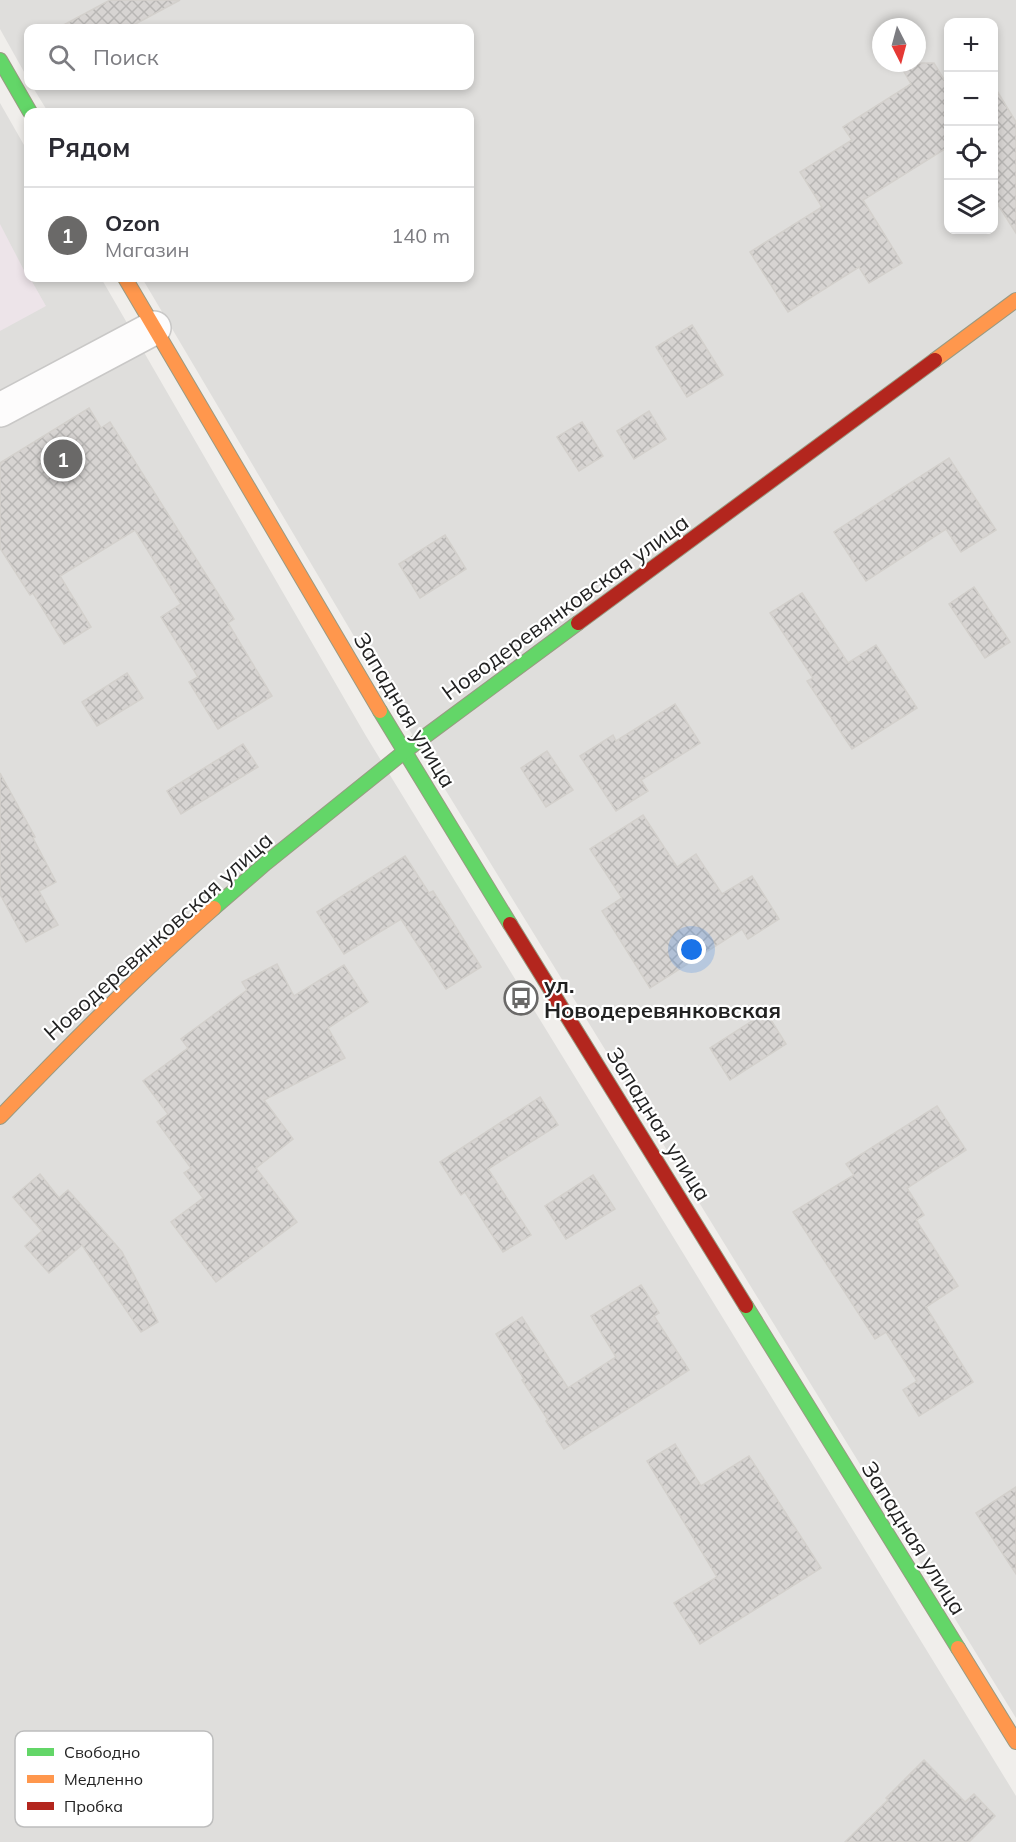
<!DOCTYPE html>
<html lang="ru">
<meta charset="utf-8">
<style>
:root{--surface:#fff;--page:#f2f2f3;--text:#2b2b33;--muted:#7c7c81;--line:#e1e1e2;--accent:#6a6968}
body{margin:0;font-family:Mulish,sans-serif;background:var(--page);color:var(--text)}
.controls{position:absolute;right:18px;top:18px;display:grid;overflow:hidden;border-radius:12px;box-shadow:0 3px 9px #0003}
.controls button{width:54px;height:54px;display:grid;place-items:center;padding:0;border:0;border-bottom:2px solid var(--line);background:var(--surface);color:var(--text);font:30px sans-serif}
.compass{position:absolute;left:872px;top:18px;width:54px;height:54px;border-radius:50%;background:var(--surface);box-shadow:0 3px 9px #0003;rotate:174deg}
.you{position:absolute;left:692px;top:950px;width:21px;height:21px;margin:-15px;border:4px solid #fff;border-radius:50%;background:#1a73e8;box-shadow:0 0 0 9px #1a73e833}
.badge{display:grid;place-items:center;width:39px;height:39px;border-radius:50%;background:var(--accent);color:#fff;font-size:20px;font-weight:700}
.pin{position:absolute;translate:-50% -50%;border:3px solid #fff;box-shadow:0 2px 6px #0006}
.list{margin:0;padding:0;list-style:none}
h2{display:flex;justify-content:space-between;align-items:center;height:78px;margin:0;padding:0 24px;font-size:26px}
h2 small{font-size:20px;font-weight:400;color:var(--muted)}
.list li{display:grid;grid-template-columns:39px 1fr auto;gap:18px;align-items:center;box-sizing:border-box;height:96px;padding:0 24px;border-top:2px solid var(--line)}
.list b{display:block;font-size:22px;white-space:nowrap}
.list p{margin:0;font-size:20px;white-space:nowrap;color:var(--muted)}
.list em{font-size:20px;font-style:normal;color:var(--muted)}
.icon{flex:none;width:33px;height:33px;fill:none;stroke:currentColor;stroke-width:2;stroke-linecap:round;stroke-linejoin:round}
.map{position:relative;flex:none;width:1016px;height:1842px;overflow:hidden}
.search{position:absolute;background:var(--surface);box-shadow:0 3px 9px #0003;left:24px;top:24px;width:450px;height:66px;display:flex;align-items:center;gap:15px;box-sizing:border-box;padding:0 21px;border-radius:12px;color:var(--muted);font-size:22px}
.panel{position:absolute;background:var(--surface);box-shadow:0 3px 9px #0003;left:24px;top:108px;width:450px;height:174px;border-radius:12px}
.map>svg:first-child{display:block}
</style>
<div class="map">
<svg width="1016" height="1842" viewBox="0 0 1016 1842">
<defs>
<pattern id="building-cross-hatch" width="8" height="8" patternUnits="userSpaceOnUse" patternTransform="scale(1.5)"><rect width="8" height="8" fill="#d7d4d2"/><path d="M0 0l8 8M0 8l8-8" fill="none" stroke="#b8b6b4"/></pattern>
</defs>
<rect width="100%" height="100%" fill="#f0eeeb"/>
<g fill="#dfdedc" fill-rule="evenodd">
<path d="M0,0H1016V1718L432,768L142,278H470V112H48L32,86H470V28H28V79L0,29ZM948,22H994V230H948ZM881,27H917V63H881Z"/>
<polygon points="0,103 28,152 28,278 101,278 366,736 1016,1796 1016,1842 0,1842"/>
</g>
<polygon fill="#ede4e9" points="0,224 28,278 30,278 46,306 0,331"/>
<g fill="url(#building-cross-hatch)" stroke="#d3d0cc" stroke-width="1.5">
<polygon points="110,0 180,0 128,28 58,28"/>
<polygon points="899,63 934,63 948,86 948,147 863,200 902,263 869,283 859,267 788,312 750,252 822,207 800,172 852,140 843,127 911,84"/>
<polygon points="994,86 1016,122 1016,233 993,197"/>
<polygon points="692,325 723,375 687,397 656,347"/>
<polygon points="89,408 101,428 110,422 234,619 228,623 272,696 218,729 189,682 198,677 161,617 181,604 135,530 60,576 91,627 64,644 33,593 30,595 0,548 0,463"/>
<polygon points="649,411 666,439 634,459 617,431"/>
<polygon points="582,422 603,456 579,471 557,437"/>
<polygon points="949,458 996,530 961,552 946,529 866,581 834,532"/>
<polygon points="445,535 466,569 420,598 399,564"/>
<polygon points="974,587 1010,642 985,658 949,604"/>
<polygon points="802,593 848,663 876,645 917,708 852,749 807,681 813,678 770,613"/>
<polygon points="127,673 143,698 97,726 82,702"/>
<polygon points="675,704 700,743 641,780 648,791 616,811 580,756 613,735 616,741"/>
<polygon points="243,744 258,767 181,814 167,791"/>
<polygon points="547,751 573,790 546,807 521,768"/>
<polygon points="0,773 35,837 33,838 56,882 39,891 58,925 26,942 0,894"/>
<polygon points="643,815 677,867 696,854 722,894 752,876 779,919 748,939 742,929 650,988 602,911 622,898 590,849"/>
<polygon points="405,856 429,893 433,891 481,967 446,989 401,919 344,954 317,912"/>
<polygon points="277,964 294,996 344,965 368,1002 328,1028 345,1058 264,1100 293,1139 256,1168 297,1222 216,1282 171,1222 203,1198 184,1173 191,1168 157,1122 168,1114 143,1081 188,1048 181,1039 247,990 242,982"/>
<polygon points="766,1012 786,1044 730,1080 710,1048"/>
<polygon points="540,1097 558,1125 488,1169 531,1235 503,1252 465,1192 461,1195 440,1162"/>
<polygon points="937,1106 966,1150 907,1188 924,1215 916,1220 958,1286 926,1307 973,1382 919,1416 903,1390 917,1381 886,1332 875,1339 793,1212 854,1175 846,1164"/>
<polygon points="40,1174 59,1198 68,1190 122,1252 158,1322 141,1332 82,1245 49,1273 25,1246 42,1231 13,1197"/>
<polygon points="593,1175 615,1209 566,1239 545,1206"/>
<polygon points="641,1285 659,1313 654,1316 689,1370 564,1449 546,1421 548,1420 522,1380 524,1379 496,1334 522,1317 568,1388 616,1357 591,1316"/>
<polygon points="675,1444 701,1486 749,1456 821,1568 700,1644 674,1603 717,1577 647,1461"/>
<polygon points="1016,1487 1016,1574 976,1513"/>
<polygon points="924,1760 965,1802 974,1794 995,1816 969,1842 845,1842 888,1800 886,1798"/>
</g>
<g fill="none" stroke-linecap="round" stroke-linejoin="round">
<g stroke="#c9c8c7" stroke-width="36">
<polyline id="street" points="0,410 154,328"/>
</g>
<g stroke="#999a82" stroke-width="16">
<g id="fast">
<polyline points="0,60 30,112"/>
<polyline points="380,711 510,924"/>
<polyline points="214,908 266,863 404,752 578,623"/>
<polyline points="746,1306 958,1648"/>
</g>
</g>
<g stroke="#999a82" stroke-width="16">
<g id="slow">
<polyline points="125,278 380,711"/>
<polyline points="935,360 1016,300"/>
<path d="M0,1117C69,1045 139,974 214,908"/>
<polyline points="958,1648 1016,1742"/>
</g>
</g>
<g stroke="#999a82" stroke-width="16">
<g id="jam">
<polyline points="578,623 935,360"/>
<polyline points="510,924 746,1306"/>
</g>
</g>
<use href="#street" stroke="#fdfcfc" stroke-width="33"/>
<use href="#fast" stroke="#63d668" stroke-width="14"/>
<use href="#slow" stroke="#ff974d" stroke-width="14"/>
<use href="#jam" stroke="#b3261e" stroke-width="14"/>
</g>
<defs>
<g id="bus-ring" transform="scale(1.725)"><circle r="9.5" fill="#fff" stroke="#6a6968" stroke-width="1.5"/><path d="M-5-6H5V4H4V6H2V4H-2V6H-4V4H-5ZM-3.5-4V0h7V-4ZM-3.5 1.2v1.5H-2V1.2ZM2 1.2v1.5H3.5V1.2Z" fill="#6a6968"/></g>
</defs>
<g fill-rule="evenodd">
<use href="#bus-ring" x="521" y="998"/>
</g>
<g text-anchor="middle" dominant-baseline="central" stroke-width="4.5" stroke-linejoin="round" paint-order="stroke">
<g font-size="22" fill="#222" stroke="#fff">
<text transform="translate(565 607) rotate(-36)">Новодеревянковская улица</text>
<text transform="translate(405 710) rotate(59)">Западная улица</text>
<text transform="translate(158 936) rotate(-42)">Новодеревянковская улица</text>
<text transform="translate(659 1124) rotate(58)">Западная улица</text>
<text transform="translate(914 1538) rotate(58)">Западная улица</text>
</g>
<g font-size="22" font-weight="bold" fill="#222" stroke="#fff" text-anchor="start">
<text x="544" y="985">ул.<tspan x="544" dy="25">Новодеревянковская</tspan></text>
</g>
</g>
<rect x="15" y="1731" width="198" height="96" rx="9" fill="#fff" stroke="#bdbdbd" stroke-width="1.5"/>
<rect x="27" y="1748" width="27" height="8" fill="#63d668"/>
<rect x="27" y="1775" width="27" height="8" fill="#ff974d"/>
<rect x="27" y="1802" width="27" height="8" fill="#b3261e"/>
<g font-size="16" fill="#222">
<text x="64" y="1758">Свободно</text>
<text x="64" y="1785">Медленно</text>
<text x="64" y="1812">Пробка</text>
</g>
</svg>
<div class="controls">
<button>+</button>
<button>−</button>
<button><svg class="icon" aria-label="locate" viewBox="0 0 24 24"><circle cx="12" cy="12" r="6"/><path d="M12 2v4M12 18v4M2 12h4M18 12h4"/></svg></button>
<button><svg class="icon" aria-label="layers" viewBox="0 0 24 24"><path d="M12 4l9 5-9 5-9-5zM3 14l9 5 9-5"/></svg></button>
</div>
<svg class="compass" viewBox="-18 -18 36 36"><path d="M0-13l5 13h-10z" fill="#e53935"/><path d="M0 13l5-13h-10z" fill="#7c7c81"/></svg>
<div class="you"></div>
<div class="pin badge" style="left:63px;top:459px">1</div>
<div class="search"><svg class="icon" aria-label="search" viewBox="0 0 24 24"><circle cx="10" cy="10" r="6"/><path d="M15 15l6 6"/></svg>Поиск</div>
<section class="panel">
<h2>Рядом<small></small></h2>
<ul class="list">
<li><span class="badge">1</span><div><b>Ozon</b><p>Магазин</p></div><em>140 m</em></li>
</ul>
</section>
</div>
